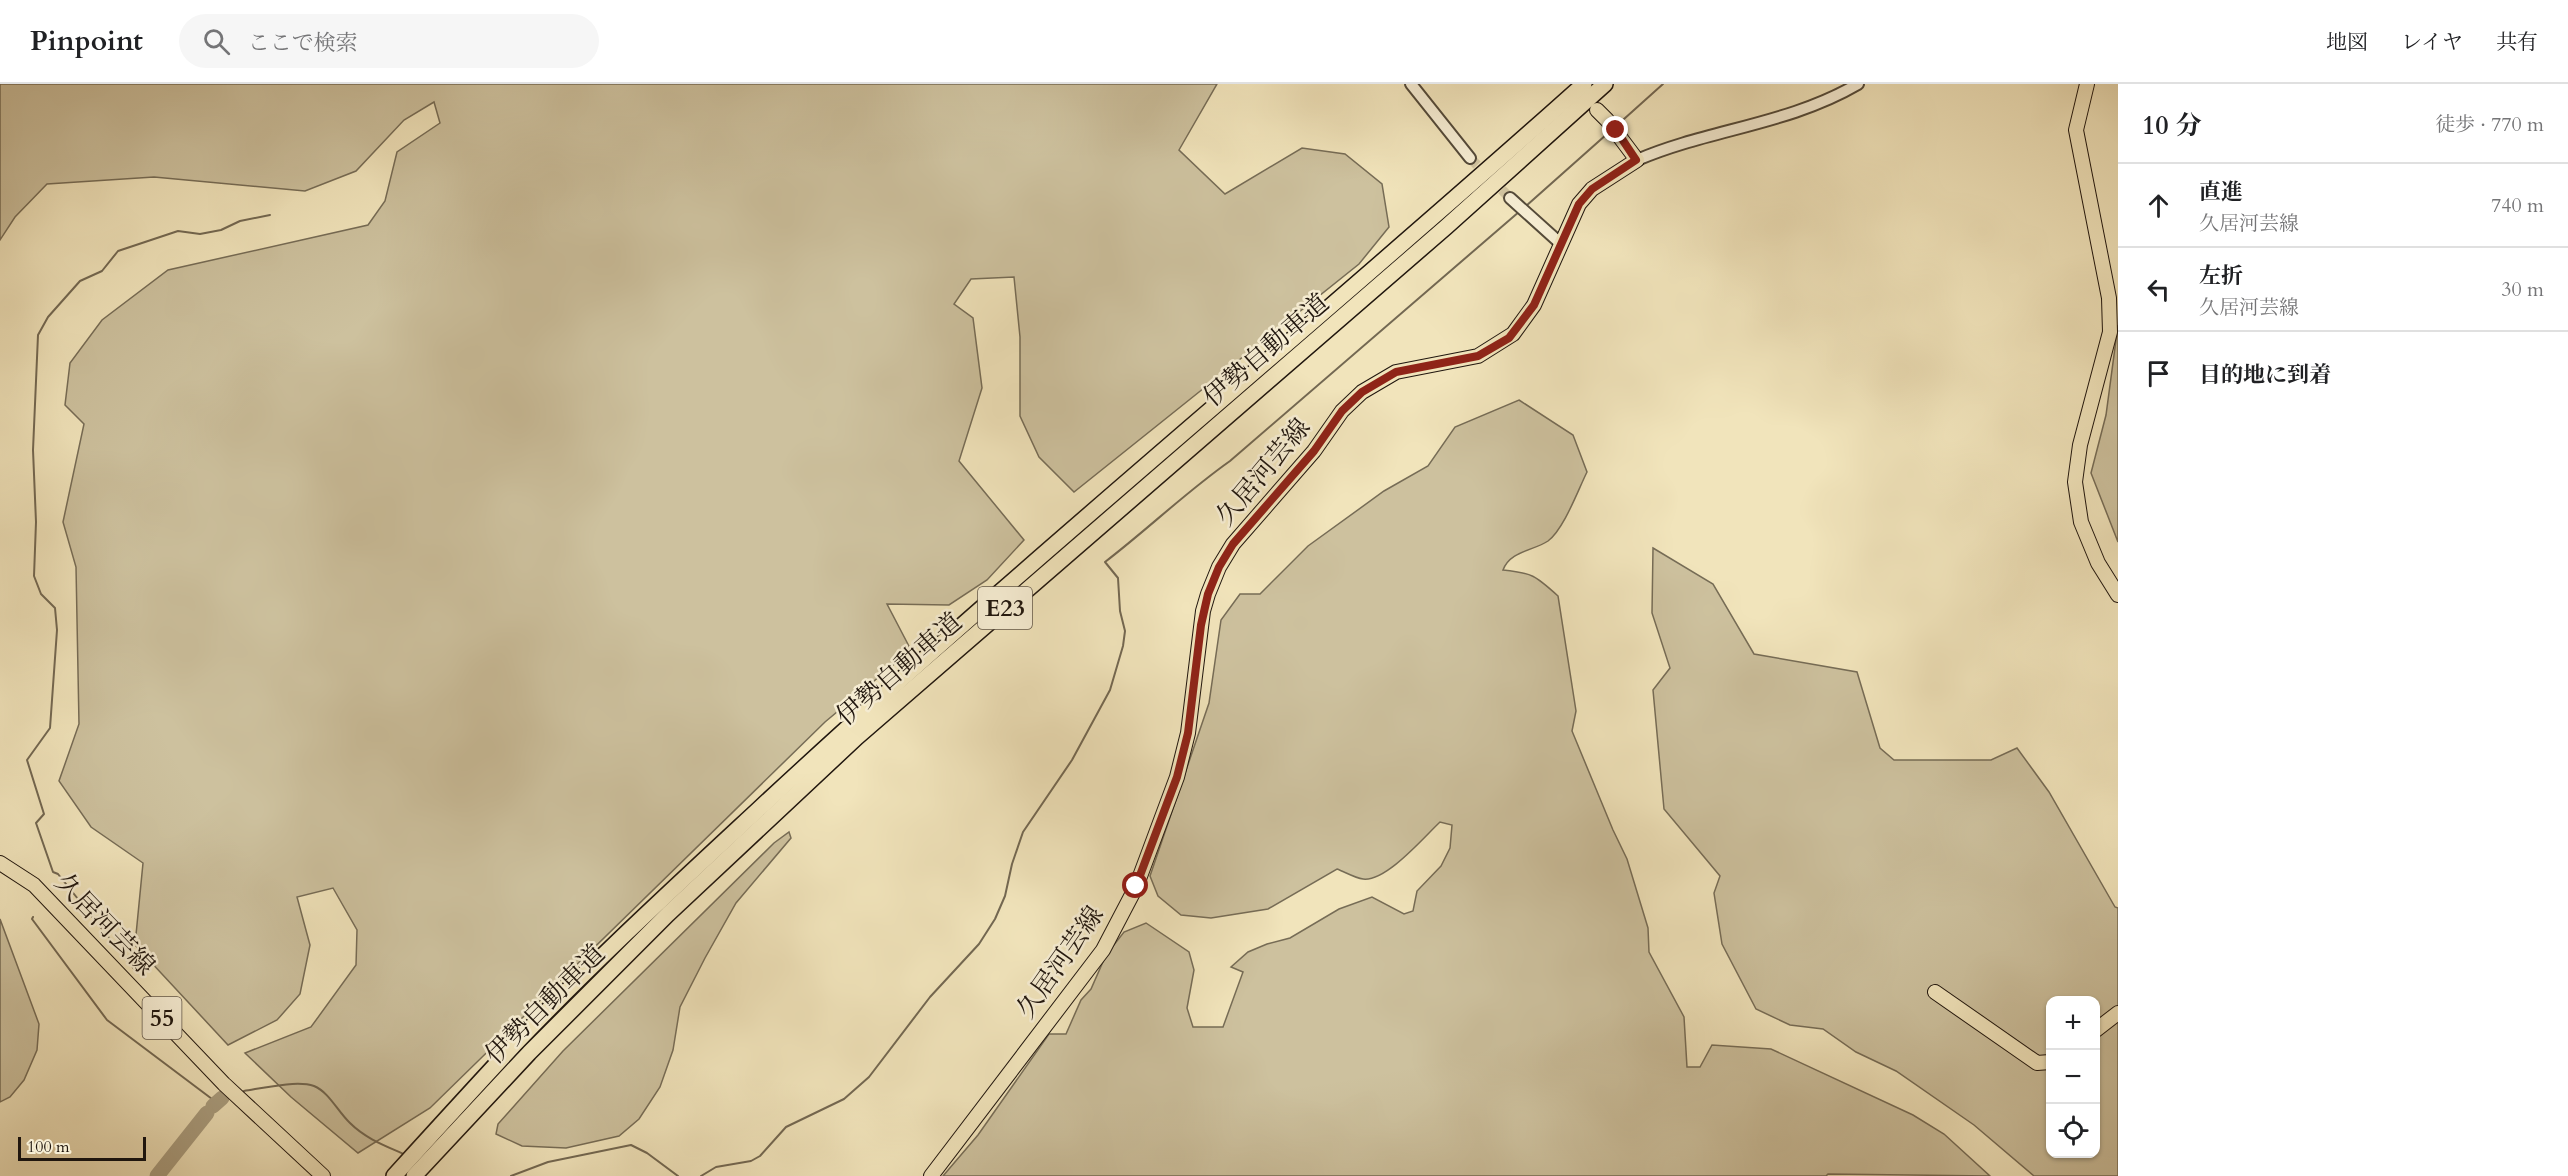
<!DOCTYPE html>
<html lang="ja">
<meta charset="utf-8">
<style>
:root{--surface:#fff;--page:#f6f6f6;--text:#202124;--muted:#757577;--line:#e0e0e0}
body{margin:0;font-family:Cardo,"Noto Serif JP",serif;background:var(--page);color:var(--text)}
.controls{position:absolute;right:18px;bottom:18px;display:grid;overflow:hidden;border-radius:12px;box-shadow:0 2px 4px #0004}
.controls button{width:54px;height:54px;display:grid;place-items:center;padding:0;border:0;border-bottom:2px solid var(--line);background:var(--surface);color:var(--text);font:30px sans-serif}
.scale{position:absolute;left:18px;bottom:15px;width:128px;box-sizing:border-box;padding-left:6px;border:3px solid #20160e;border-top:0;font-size:16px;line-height:21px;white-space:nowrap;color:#20160e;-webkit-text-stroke:4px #f6edd3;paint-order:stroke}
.stop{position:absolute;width:18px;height:18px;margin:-14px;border:4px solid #8f2418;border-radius:50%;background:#fff}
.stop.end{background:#8f2418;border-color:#fff;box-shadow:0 2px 6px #0008}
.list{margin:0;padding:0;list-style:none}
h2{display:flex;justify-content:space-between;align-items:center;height:78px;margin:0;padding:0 24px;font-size:26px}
h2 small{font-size:20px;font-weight:400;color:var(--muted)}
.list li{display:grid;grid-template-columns:39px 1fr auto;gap:18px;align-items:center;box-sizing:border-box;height:84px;padding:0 24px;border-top:2px solid var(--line)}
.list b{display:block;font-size:22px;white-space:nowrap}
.list p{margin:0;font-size:20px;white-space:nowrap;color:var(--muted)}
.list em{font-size:20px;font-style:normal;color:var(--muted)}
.icon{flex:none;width:33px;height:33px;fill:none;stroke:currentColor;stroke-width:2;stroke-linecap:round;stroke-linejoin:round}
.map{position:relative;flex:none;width:2118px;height:1092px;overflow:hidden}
header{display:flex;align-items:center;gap:36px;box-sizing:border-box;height:84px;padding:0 30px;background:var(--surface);border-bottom:2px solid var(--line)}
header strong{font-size:28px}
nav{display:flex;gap:33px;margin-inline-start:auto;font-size:21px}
.search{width:420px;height:54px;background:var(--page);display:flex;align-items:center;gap:15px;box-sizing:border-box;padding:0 21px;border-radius:33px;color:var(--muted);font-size:22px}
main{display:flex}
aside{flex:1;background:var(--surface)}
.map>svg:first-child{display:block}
</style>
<header>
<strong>Pinpoint</strong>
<div class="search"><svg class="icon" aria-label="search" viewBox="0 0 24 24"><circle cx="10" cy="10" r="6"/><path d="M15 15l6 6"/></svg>ここで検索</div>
<nav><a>地図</a><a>レイヤ</a><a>共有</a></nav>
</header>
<main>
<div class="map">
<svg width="2118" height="1092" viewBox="0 0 2118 1092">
<rect width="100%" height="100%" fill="#f1e4bb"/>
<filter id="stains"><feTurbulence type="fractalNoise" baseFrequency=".00333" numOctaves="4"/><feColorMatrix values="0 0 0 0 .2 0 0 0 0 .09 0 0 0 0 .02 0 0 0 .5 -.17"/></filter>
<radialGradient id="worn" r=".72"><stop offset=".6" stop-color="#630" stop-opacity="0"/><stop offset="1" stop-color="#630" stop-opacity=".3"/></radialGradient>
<g fill="#cdc19e" stroke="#766c56" stroke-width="1.5" fill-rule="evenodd">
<polygon points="0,0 1217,0 1179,66 1225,110 1302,64 1345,70 1382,100 1389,143 1359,180 1074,408 1039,373 1020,332 1020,253 1014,193 971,195 954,220 973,234 982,304 959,377 1024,456 987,496 949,521 887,520 911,566 825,638 430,1024 358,1069 291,1013 245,969 311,943 356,881 357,846 333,804 297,813 310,861 300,910 277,936 228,961 135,861 143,779 91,743 59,697 79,640 76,483 63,438 84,340 65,321 70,279 102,236 168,186 368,141 385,117 397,68 440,39 434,18 404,36 356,87 305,107 154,93 47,100 15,133 0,156"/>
<polygon points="2118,241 2118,458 2091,389 2106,331"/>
<path d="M1519,316L1573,351L1587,388C1578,406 1564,445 1548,457C1533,467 1510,467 1503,486C1532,489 1535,491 1558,512L1576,627L1572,647L1613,746L1627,775L1648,844L1649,868L1684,933L1687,983H1700L1712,961L1771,965L1913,1031L1944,1050L1990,1092L1828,1090L1826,1092H943L978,1051L1049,950H1066L1081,916L1091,905L1106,871L1124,848L1146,839L1189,868L1194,886L1187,924L1193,943H1223L1243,888L1231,883L1248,868L1267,860L1290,854L1339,825L1372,813L1404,830L1413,827L1417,807L1441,782L1450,764L1452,741L1440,738C1424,753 1386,798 1363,795C1355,794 1345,788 1337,785L1268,825L1211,834L1181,831L1158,812L1150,792L1209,619L1221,536L1240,510H1260L1308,462L1384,407L1428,382L1455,343Z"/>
<path d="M1653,464L1713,500L1754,570L1857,588L1880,664L1894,676H1991L2017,664L2049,708L2115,823L2118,824V1092H2034L1974,1041L1896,987L1856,968L1823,945L1790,941L1756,925L1722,860L1714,809L1720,792L1664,725L1653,606L1670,584L1652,529ZM2050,916H2096V1070H2050Z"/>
<polygon points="789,748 791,754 736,819 705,874 680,923 673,966 660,1003 639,1035 619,1052 566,1064 522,1062 496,1050 498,1040 563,967 774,759"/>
<polygon points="0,835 39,940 37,966 24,996 10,1013 0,1018"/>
</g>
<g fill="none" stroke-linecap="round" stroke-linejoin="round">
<g stroke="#736852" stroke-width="2">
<polyline points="1624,35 1663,0"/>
<polyline points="1526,122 1607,50"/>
<polyline points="33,833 32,835 107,936 216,1018"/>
<polyline points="134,885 58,790 53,788 36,739 44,730 27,676 50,644 57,546 55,524 41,510 34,492 36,438 33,366 38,251 48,233 80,197 102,187 118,167 178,147 200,150 221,146 240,137 270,131"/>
<path d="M244,1007C263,1004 297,996 314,1002C329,1008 338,1028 350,1039C366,1055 386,1062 406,1071"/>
<polyline points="511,1092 548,1078 631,1061 647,1069 678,1092"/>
<path d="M701,1092L716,1083L751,1077L760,1072L786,1043L844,1015L869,993L930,913L979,860L995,835L1005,812L1012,780L1023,748L1072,676L1110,606L1123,562L1125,547L1120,527L1118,494L1105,478C1148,445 1186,408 1230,377L1520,127"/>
</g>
<g stroke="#aa9e80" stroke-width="15">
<polyline points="213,1022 222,1014"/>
<polyline points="157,1092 207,1029"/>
</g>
<polyline stroke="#d2c5a1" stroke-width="10" stroke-dasharray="10 5" stroke-linecap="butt" points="1470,74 1510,114"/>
<g stroke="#544a39" stroke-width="14">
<g id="minor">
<polyline points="1411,0 1470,74"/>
<path d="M1637,76C1709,45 1788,41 1858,0"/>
<polyline points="1510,114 1560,159"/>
</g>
</g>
<g stroke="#20160e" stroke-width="16">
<g id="major">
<polyline points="2087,0 2076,46 2109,214 2110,248 2080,361 2075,398 2081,438 2098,479 2118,511"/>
<polyline points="0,779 34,801 224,1000 323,1092"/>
<polyline points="1935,908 2037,979 2050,978"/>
<polyline points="2096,946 2118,929"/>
<polyline points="931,1092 1103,866 1136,803 1177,693 1188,649 1203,527 1208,510 1219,483 1233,460 1314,367 1342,327 1362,308 1396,288 1478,272 1513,250 1534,221 1579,120 1592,105 1637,76 1607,36 1597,26"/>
</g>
</g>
<g stroke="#20160e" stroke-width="18">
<g id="highway">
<path d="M394,1092C434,1048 474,1004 515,960C593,878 677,801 760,724C1028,475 1312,244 1584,0"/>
<polyline points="414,1092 529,969 668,830 857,653 1446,143 1605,0"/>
</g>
</g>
<use href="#minor" stroke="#f6edd3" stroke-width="10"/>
<use href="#major" stroke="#f1e4bb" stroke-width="14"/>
<use href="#highway" stroke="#f1e4bb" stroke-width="15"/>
</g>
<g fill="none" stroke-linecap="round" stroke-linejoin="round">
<polyline stroke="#8f2418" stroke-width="8" points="1136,802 1177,693 1188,649 1201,541 1208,510 1219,483 1233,460 1314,367 1342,327 1362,308 1396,288 1478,272 1509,254 1534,221 1579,120 1592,105 1636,76 1616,46"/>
</g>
<g text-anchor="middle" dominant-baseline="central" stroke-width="5" stroke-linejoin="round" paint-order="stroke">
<g fill="#f6edd3" stroke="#605649" stroke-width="1.5">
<rect x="978" y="503" width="54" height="42" rx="4.5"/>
<rect x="142.5" y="913" width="39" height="42" rx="4.5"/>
</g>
<g font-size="24" font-weight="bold" fill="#20160e">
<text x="1005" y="524">E23</text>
<text x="162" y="934">55</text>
</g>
<g font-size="26" fill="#20160e" stroke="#f6edd3">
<text transform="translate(1266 266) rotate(-41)">伊勢自動車道</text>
<text transform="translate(1263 388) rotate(-50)">久居河芸線</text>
<text transform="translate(899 585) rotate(-41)">伊勢自動車道</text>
<text transform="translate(105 840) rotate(46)">久居河芸線</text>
<text transform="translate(1060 878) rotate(-55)">久居河芸線</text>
<text transform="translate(545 920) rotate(-45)">伊勢自動車道</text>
</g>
</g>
<rect width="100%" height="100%" filter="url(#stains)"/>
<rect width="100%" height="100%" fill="url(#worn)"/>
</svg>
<div class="controls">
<button>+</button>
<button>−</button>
<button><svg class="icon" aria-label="locate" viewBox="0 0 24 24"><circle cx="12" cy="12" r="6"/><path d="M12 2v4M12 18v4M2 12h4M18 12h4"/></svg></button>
</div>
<div class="scale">100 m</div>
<div class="stop" style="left:1136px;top:802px"></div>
<div class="stop end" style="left:1616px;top:46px"></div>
</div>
<aside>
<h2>10 分<small>徒歩 · 770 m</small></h2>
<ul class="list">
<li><svg class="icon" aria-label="ahead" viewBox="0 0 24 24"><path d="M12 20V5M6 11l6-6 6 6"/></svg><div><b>直進</b><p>久居河芸線</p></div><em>740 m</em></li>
<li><svg class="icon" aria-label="left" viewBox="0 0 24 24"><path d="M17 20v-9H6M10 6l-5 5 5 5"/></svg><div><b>左折</b><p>久居河芸線</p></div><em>30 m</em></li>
<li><svg class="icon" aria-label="arrive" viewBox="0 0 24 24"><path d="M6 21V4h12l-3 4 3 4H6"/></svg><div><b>目的地に到着</b></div></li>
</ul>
</aside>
</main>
